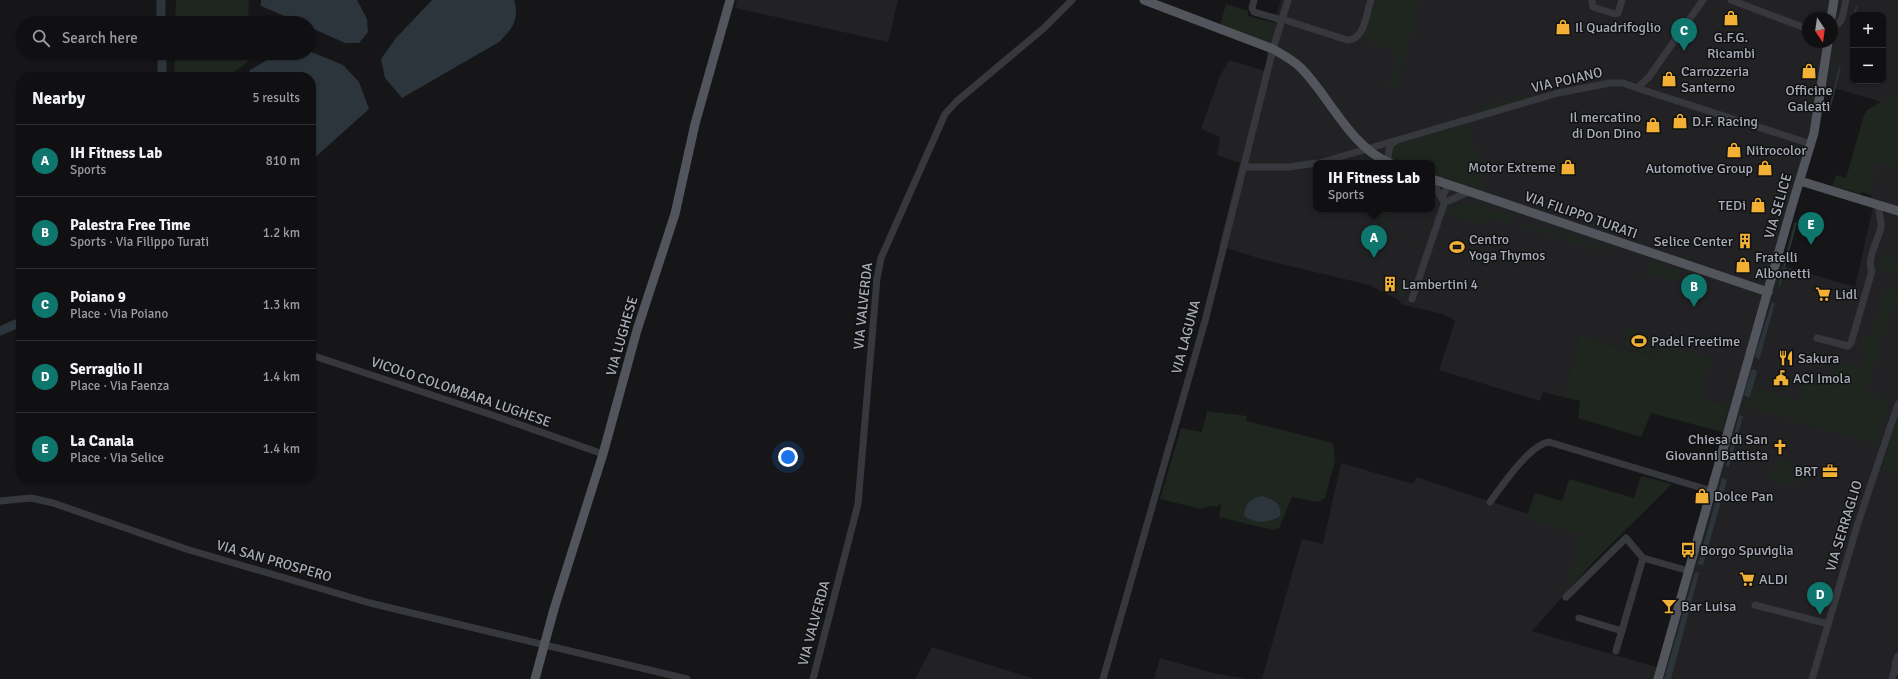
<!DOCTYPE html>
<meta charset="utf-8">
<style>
:root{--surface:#101012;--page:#19191b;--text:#f1f3f6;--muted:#9c9d9f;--line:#303032;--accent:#0f766e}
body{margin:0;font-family:Signika,sans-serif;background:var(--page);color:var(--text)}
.controls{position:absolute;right:12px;top:12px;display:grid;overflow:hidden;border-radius:8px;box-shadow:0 1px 3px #0004}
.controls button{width:36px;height:36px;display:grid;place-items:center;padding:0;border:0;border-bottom:1px solid var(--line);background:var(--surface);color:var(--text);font:20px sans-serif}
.compass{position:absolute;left:1802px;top:12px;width:36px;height:36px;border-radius:50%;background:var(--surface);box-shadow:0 1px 3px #0004;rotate:167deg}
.you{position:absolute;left:788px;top:457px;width:14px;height:14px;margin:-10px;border:3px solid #fff;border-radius:50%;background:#1a73e8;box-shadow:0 0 0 6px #1a73e833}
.badge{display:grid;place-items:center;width:26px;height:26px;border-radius:50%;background:var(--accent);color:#fff;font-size:13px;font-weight:700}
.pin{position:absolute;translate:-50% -33px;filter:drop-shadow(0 1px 2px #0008)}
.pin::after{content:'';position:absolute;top:21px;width:14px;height:12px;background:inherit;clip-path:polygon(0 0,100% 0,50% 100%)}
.popup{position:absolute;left:1313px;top:160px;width:122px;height:52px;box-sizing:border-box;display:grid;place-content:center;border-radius:8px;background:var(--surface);filter:drop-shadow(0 1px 3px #0005);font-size:13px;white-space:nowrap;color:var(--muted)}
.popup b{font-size:15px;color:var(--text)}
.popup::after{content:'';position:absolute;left:50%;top:100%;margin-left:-8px;border:8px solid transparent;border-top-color:var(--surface)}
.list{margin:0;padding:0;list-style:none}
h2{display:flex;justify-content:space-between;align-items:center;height:52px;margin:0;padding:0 16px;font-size:17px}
h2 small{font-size:13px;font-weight:400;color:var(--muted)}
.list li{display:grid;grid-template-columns:26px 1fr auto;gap:12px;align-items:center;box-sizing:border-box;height:72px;padding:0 16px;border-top:1px solid var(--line)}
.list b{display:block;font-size:15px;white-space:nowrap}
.list p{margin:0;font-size:13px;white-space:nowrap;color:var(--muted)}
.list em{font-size:13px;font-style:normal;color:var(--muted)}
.icon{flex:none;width:22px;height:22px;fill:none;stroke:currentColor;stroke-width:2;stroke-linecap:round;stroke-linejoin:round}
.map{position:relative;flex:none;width:1898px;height:679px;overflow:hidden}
.search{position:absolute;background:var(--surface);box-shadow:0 1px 3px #0004;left:16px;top:16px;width:300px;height:44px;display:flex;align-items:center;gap:10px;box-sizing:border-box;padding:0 14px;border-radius:22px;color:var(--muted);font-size:15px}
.panel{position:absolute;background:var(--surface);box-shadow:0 1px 3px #0004;left:16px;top:72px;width:300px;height:412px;border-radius:16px}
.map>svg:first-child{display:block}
</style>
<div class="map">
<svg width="1898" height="679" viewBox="0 0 1898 679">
<rect width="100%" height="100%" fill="#161618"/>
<g fill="#222225" fill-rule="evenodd">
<polygon points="737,0 898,0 888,42 735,8"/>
<path d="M1281,0H1898V414L1881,470L1898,475V679H1262L1302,539L1323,544L1341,463L1413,484L1416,477L1583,532L1621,531L1532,631L1660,668L1729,434L1722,432L1729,405L1701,397L1660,341L1654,357L1618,348L1580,334L1563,397L1543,392L1540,401L1439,370L1455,321L1443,314L1403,305L1397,299L1369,285L1265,260L1219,246L1240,163L1217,155L1220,137L1201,129L1219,78L1229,60L1265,71L1271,64L1266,51ZM1853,15H1883V81H1853ZM1808,18H1832V42H1808ZM1827,86L1885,103L1870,189L1873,207L1855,287L1780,265L1798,190L1819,122ZM1316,163H1432V209H1316Z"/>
<polygon points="932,647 1035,679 915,679"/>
<polygon points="1160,658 1213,673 1247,679 1154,679"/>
</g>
<g fill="#1e261f">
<polygon points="176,0 249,0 248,15 265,23 175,23"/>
<polygon points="1376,0 1421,0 1395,88 1390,87 1387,83 1388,79 1392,80 1399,58 1396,57 1397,53 1394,52 1393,49 1363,40"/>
<polygon points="1226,4 1248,11 1248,16 1275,23 1269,42 1267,43 1220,25"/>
<polygon points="175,53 259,53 233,73 232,77 174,77"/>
<polygon points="1898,92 1898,168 1877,162 1871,189 1871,195 1862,192 1861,194 1834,186 1830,183 1833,184 1836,175 1846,178 1864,115 1867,110"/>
<polygon points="1529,94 1528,100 1478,113 1477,107"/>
<path d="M1468,123L1486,188L1483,190L1432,173V163C1419,163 1388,168 1392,148L1397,144Z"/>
<polygon points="1466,201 1514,217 1512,224 1485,215 1482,225 1449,214 1447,217 1444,216 1447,208 1457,206"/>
<polygon points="1382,209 1389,209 1383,231 1421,243 1429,218 1425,216 1430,217 1422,244 1380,231"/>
<polygon points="1525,221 1559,232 1559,235 1555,237 1523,227"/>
<polygon points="1794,222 1797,223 1784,269 1786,270 1782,290 1777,286"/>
<polygon points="1567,235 1606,248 1604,252 1568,241 1566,237"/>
<polygon points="1879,253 1891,256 1890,260 1898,262 1898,276 1884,272 1884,260 1879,257"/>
<polygon points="1649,262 1674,271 1676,267 1681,269 1677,282 1648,274 1646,277 1645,274"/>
<polygon points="1380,277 1386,278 1384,285 1393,287 1397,280 1409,283 1404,298 1377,281"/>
<polygon points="1898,286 1898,305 1895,305 1889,315 1866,393 1882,398 1881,401 1890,404 1876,444 1746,407 1753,387 1798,400 1805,375 1830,382 1835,361 1858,367 1861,366 1865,350 1859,348 1863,335 1872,337 1886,287 1897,290"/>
<polygon points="1628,328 1655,336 1650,354 1623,346"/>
<polygon points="1580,334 1618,348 1654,357 1659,341 1711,360 1701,397 1729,405 1722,432 1651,413 1641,437 1578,418 1580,401 1563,397"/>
<polygon points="1207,411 1247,416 1246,421 1333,443 1335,461 1325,498 1318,502 1292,497 1279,528 1273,530 1219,517 1221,504 1217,507 1209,506 1201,509 1160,499 1181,428 1202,432"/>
<polygon points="1898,414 1898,475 1881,470"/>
<polygon points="1777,459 1790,462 1788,470 1779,469 1798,474 1795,487 1768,480 1772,467 1775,467"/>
<polygon points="1641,476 1672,484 1564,591 1581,535 1526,518 1535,493 1562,501 1569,479 1634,498"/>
</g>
<g fill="#2c353c">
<polygon points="261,0 357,0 367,19 368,32 359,43 345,43 309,27 309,23 301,23 261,6"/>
<path d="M432,0H514C520,19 512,29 499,42L402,98L385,78L381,59L396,38Z"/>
<polygon points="309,51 343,65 359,82 369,109 311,161 311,77 246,77 250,70 279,53 309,53"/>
<polygon points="1772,302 1775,303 1759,360 1755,356"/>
<polygon points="1753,369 1756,370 1757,373 1750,396 1749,398 1744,395 1751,371"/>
<polygon points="1739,415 1743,416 1729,467 1726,466"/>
<polygon points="1722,478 1727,480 1703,565 1698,564"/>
<path d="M1262,496C1273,500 1282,502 1280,516C1272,523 1251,524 1244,515C1245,504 1251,498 1262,496Z"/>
<polygon points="1695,572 1699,573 1671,679 1664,679"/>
</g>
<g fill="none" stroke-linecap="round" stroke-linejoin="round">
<g stroke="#2c353c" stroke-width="1.5">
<polyline points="1854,15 1857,6"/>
<polyline points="1850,27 1853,19"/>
<polyline points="1830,107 1840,67"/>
<polyline points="1779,286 1796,223"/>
</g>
<g stroke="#2c353c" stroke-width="9">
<polyline points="161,0 161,23"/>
<polyline points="162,53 162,77"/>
<polyline points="0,331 21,322"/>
</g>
<g stroke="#37383d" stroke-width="7">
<polyline points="1254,0 1252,8 1254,12 1282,20"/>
<polyline points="1592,0 1593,7 1615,14 1618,13 1622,0"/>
<polyline points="1731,0 1808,29"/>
<path d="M1282,19L1347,40C1365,40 1366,14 1371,0"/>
<path d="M1832,28C1844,23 1843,12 1846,0"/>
<polyline points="1637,88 1811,144"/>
<polyline points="1387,162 1390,145 1396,141"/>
<polyline points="1319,163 1558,93 1610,83 1623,83 1637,88 1649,77 1703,0"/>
<polyline points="1244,167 1289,167 1316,163"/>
<polyline points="1432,181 1442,199"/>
<polyline points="1448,201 1469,192"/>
<polyline points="1412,299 1444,204 1443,194 1449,185"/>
<path d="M1817,338L1848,346L1851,343L1872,271C1866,261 1878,239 1881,228C1882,220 1878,213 1879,205"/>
<polyline points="311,355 495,416 603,454"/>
<polyline points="0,501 31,498 53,503 186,549 370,603 687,679"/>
<path d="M1490,502C1502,486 1529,445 1549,442L1712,491"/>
<polyline points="1566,597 1626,538 1643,558 1689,571"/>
<polyline points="1755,605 1828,624"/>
<polyline points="1579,618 1622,631"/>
<polyline points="1616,651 1643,558"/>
<polyline points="1898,656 1895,664 1898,671"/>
<polyline points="813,679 858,504 877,278 881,258 945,114 957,101 1044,28 1072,0"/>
<polyline points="1103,679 1205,321 1273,49 1288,0"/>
<polyline points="1812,679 1857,526 1898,404"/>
<polyline points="1892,679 1895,668"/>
</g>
<g stroke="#53555c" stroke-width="9">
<path d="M1144,0L1273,49C1283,55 1293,60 1301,68C1329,96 1351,148 1390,163"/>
<polyline points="1831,18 1834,0"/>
<polyline points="1432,179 1768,292"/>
<polyline points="1800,181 1898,211"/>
<polyline points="535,679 554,609 603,454 637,330 675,214 695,124 730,0"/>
<polyline points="1658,679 1791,209 1814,133 1828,42"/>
</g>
</g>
<defs>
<g id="shop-bare" transform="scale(1.2)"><path d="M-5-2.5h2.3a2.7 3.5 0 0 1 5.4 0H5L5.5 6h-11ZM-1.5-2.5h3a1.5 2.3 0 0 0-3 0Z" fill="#f2b134" stroke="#111113" stroke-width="2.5" paint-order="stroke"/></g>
<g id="building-bare" transform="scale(1.2)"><path d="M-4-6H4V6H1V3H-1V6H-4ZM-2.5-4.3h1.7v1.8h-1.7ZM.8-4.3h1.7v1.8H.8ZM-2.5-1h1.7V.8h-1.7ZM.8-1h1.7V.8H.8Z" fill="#f2b134" stroke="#111113" stroke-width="2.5" paint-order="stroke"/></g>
<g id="stadium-bare" transform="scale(1.2)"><path d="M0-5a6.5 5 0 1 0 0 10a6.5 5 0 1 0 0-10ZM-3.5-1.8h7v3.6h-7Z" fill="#f2b134" stroke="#111113" stroke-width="2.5" paint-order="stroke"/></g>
<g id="supermarket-bare" transform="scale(1.2)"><path d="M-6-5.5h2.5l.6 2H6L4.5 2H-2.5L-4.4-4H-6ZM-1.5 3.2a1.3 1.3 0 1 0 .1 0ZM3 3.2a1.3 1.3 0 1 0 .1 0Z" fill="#f2b134" stroke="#111113" stroke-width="2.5" paint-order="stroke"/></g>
<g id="restaurant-bare" transform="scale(1.2)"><path d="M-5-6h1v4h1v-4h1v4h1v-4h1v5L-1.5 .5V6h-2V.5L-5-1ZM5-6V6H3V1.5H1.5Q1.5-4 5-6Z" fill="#f2b134" stroke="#111113" stroke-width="2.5" paint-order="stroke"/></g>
<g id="civic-bare" transform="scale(1.2)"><path d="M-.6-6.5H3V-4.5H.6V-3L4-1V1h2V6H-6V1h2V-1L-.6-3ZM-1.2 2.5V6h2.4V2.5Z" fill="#f2b134" stroke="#111113" stroke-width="2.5" paint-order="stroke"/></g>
<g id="church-bare" transform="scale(1.2)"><path d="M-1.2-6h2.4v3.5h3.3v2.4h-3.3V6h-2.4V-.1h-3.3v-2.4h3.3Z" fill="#f2b134" stroke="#111113" stroke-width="2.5" paint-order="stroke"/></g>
<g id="office-bare" transform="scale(1.2)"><path d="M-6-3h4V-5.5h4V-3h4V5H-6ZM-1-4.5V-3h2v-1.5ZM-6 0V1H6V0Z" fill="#f2b134" stroke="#111113" stroke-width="2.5" paint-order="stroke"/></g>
<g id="bus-bare" transform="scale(1.2)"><path d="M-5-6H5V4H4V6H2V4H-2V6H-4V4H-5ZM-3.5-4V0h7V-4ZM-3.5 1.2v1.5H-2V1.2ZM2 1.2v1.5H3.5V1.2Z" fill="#f2b134" stroke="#111113" stroke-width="2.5" paint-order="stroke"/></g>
<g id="bar-bare" transform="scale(1.2)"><path d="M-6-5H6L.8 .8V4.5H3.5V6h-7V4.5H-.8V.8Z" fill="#f2b134" stroke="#111113" stroke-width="2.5" paint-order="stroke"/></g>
</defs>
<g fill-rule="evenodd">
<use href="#shop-bare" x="1731" y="18"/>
<use href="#shop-bare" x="1563" y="27"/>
<use href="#shop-bare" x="1809" y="71"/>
<use href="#shop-bare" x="1669" y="79"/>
<use href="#shop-bare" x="1680" y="121"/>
<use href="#shop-bare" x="1653" y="125"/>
<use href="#shop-bare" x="1734" y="150"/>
<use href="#shop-bare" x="1568" y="167"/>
<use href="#shop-bare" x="1765" y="168"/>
<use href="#shop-bare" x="1758" y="205"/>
<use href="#building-bare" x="1745" y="241"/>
<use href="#stadium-bare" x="1457" y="247"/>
<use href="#shop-bare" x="1743" y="265"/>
<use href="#building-bare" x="1390" y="284"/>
<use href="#supermarket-bare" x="1823" y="294"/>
<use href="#stadium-bare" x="1639" y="341"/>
<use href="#restaurant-bare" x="1786" y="358"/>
<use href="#civic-bare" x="1781" y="378"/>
<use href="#church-bare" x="1780" y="447"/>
<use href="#office-bare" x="1830" y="471"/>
<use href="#shop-bare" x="1702" y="496"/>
<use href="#bus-bare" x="1688" y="550"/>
<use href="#supermarket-bare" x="1747" y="579"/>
<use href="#bar-bare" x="1669" y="606"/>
</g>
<g text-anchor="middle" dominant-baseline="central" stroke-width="3" stroke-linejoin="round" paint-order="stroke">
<g font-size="14" fill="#a8adb8" stroke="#111113" text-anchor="start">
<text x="1575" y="27">Il Quadrifoglio</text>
<text x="1731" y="37" text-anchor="middle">G.F.G.<tspan x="1731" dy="16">Ricambi</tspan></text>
<text x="1681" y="71">Carrozzeria<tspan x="1681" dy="16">Santerno</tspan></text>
<text x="1809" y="90" text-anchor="middle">Officine<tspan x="1809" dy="16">Galeati</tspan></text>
<text x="1641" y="117" text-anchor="end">Il mercatino<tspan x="1641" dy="16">di Don Dino</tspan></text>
<text x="1692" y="121">D.F. Racing</text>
<text x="1746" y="150">Nitrocolor</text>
<text x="1556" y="167" text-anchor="end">Motor Extreme</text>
<text x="1753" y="168" text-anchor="end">Automotive Group</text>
<text x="1746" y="205" text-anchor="end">TEDi</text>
<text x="1469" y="239">Centro<tspan x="1469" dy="16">Yoga Thymos</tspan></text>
<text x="1733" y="241" text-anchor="end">Selice Center</text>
<text x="1755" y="257">Fratelli<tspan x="1755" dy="16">Albonetti</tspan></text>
<text x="1402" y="284">Lambertini 4</text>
<text x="1835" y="294">Lidl</text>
<text x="1651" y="341">Padel Freetime</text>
<text x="1798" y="358">Sakura</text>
<text x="1793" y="378">ACI Imola</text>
<text x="1768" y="439" text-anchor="end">Chiesa di San<tspan x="1768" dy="16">Giovanni Battista</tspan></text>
<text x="1818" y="471" text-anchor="end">BRT</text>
<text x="1714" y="496">Dolce Pan</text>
<text x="1700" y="550">Borgo Spuviglia</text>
<text x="1759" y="579">ALDI</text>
<text x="1681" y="606">Bar Luisa</text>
</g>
<g font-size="14" fill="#a8adb8" stroke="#111113">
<text transform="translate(1567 80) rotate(-13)">VIA POIANO</text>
<text transform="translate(1778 206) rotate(-74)">VIA SELICE</text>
<text transform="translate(1581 215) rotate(19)">VIA FILIPPO TURATI</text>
<text transform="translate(863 306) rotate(-84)">VIA VALVERDA</text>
<text transform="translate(622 336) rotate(-74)">VIA LUGHESE</text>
<text transform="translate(1186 337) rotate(-75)">VIA LAGUNA</text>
<text transform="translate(461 392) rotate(19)">VICOLO COLOMBARA LUGHESE</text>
<text transform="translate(1844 526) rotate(-73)">VIA SERRAGLIO</text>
<text transform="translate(274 561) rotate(16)">VIA SAN PROSPERO</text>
<text transform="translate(814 623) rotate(-75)">VIA VALVERDA</text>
</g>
</g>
</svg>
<div class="controls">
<button>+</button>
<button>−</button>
</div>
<svg class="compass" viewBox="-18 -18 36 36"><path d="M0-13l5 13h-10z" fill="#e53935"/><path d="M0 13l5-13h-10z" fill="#9c9d9f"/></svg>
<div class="you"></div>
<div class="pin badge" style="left:1374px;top:258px">A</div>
<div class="popup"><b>IH Fitness Lab</b>Sports</div>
<div class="pin badge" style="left:1694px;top:307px">B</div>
<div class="pin badge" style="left:1684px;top:51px">C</div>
<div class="pin badge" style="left:1820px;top:615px">D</div>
<div class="pin badge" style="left:1811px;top:245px">E</div>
<div class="search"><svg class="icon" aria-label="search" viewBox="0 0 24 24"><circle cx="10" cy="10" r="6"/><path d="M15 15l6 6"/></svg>Search here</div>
<section class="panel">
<h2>Nearby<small>5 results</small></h2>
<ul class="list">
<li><span class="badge">A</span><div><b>IH Fitness Lab</b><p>Sports</p></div><em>810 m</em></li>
<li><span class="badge">B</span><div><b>Palestra Free Time</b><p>Sports · Via Filippo Turati</p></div><em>1.2 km</em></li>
<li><span class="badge">C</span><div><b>Poiano 9</b><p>Place · Via Poiano</p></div><em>1.3 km</em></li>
<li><span class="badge">D</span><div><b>Serraglio II</b><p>Place · Via Faenza</p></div><em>1.4 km</em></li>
<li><span class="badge">E</span><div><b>La Canala</b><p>Place · Via Selice</p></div><em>1.4 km</em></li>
</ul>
</section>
</div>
